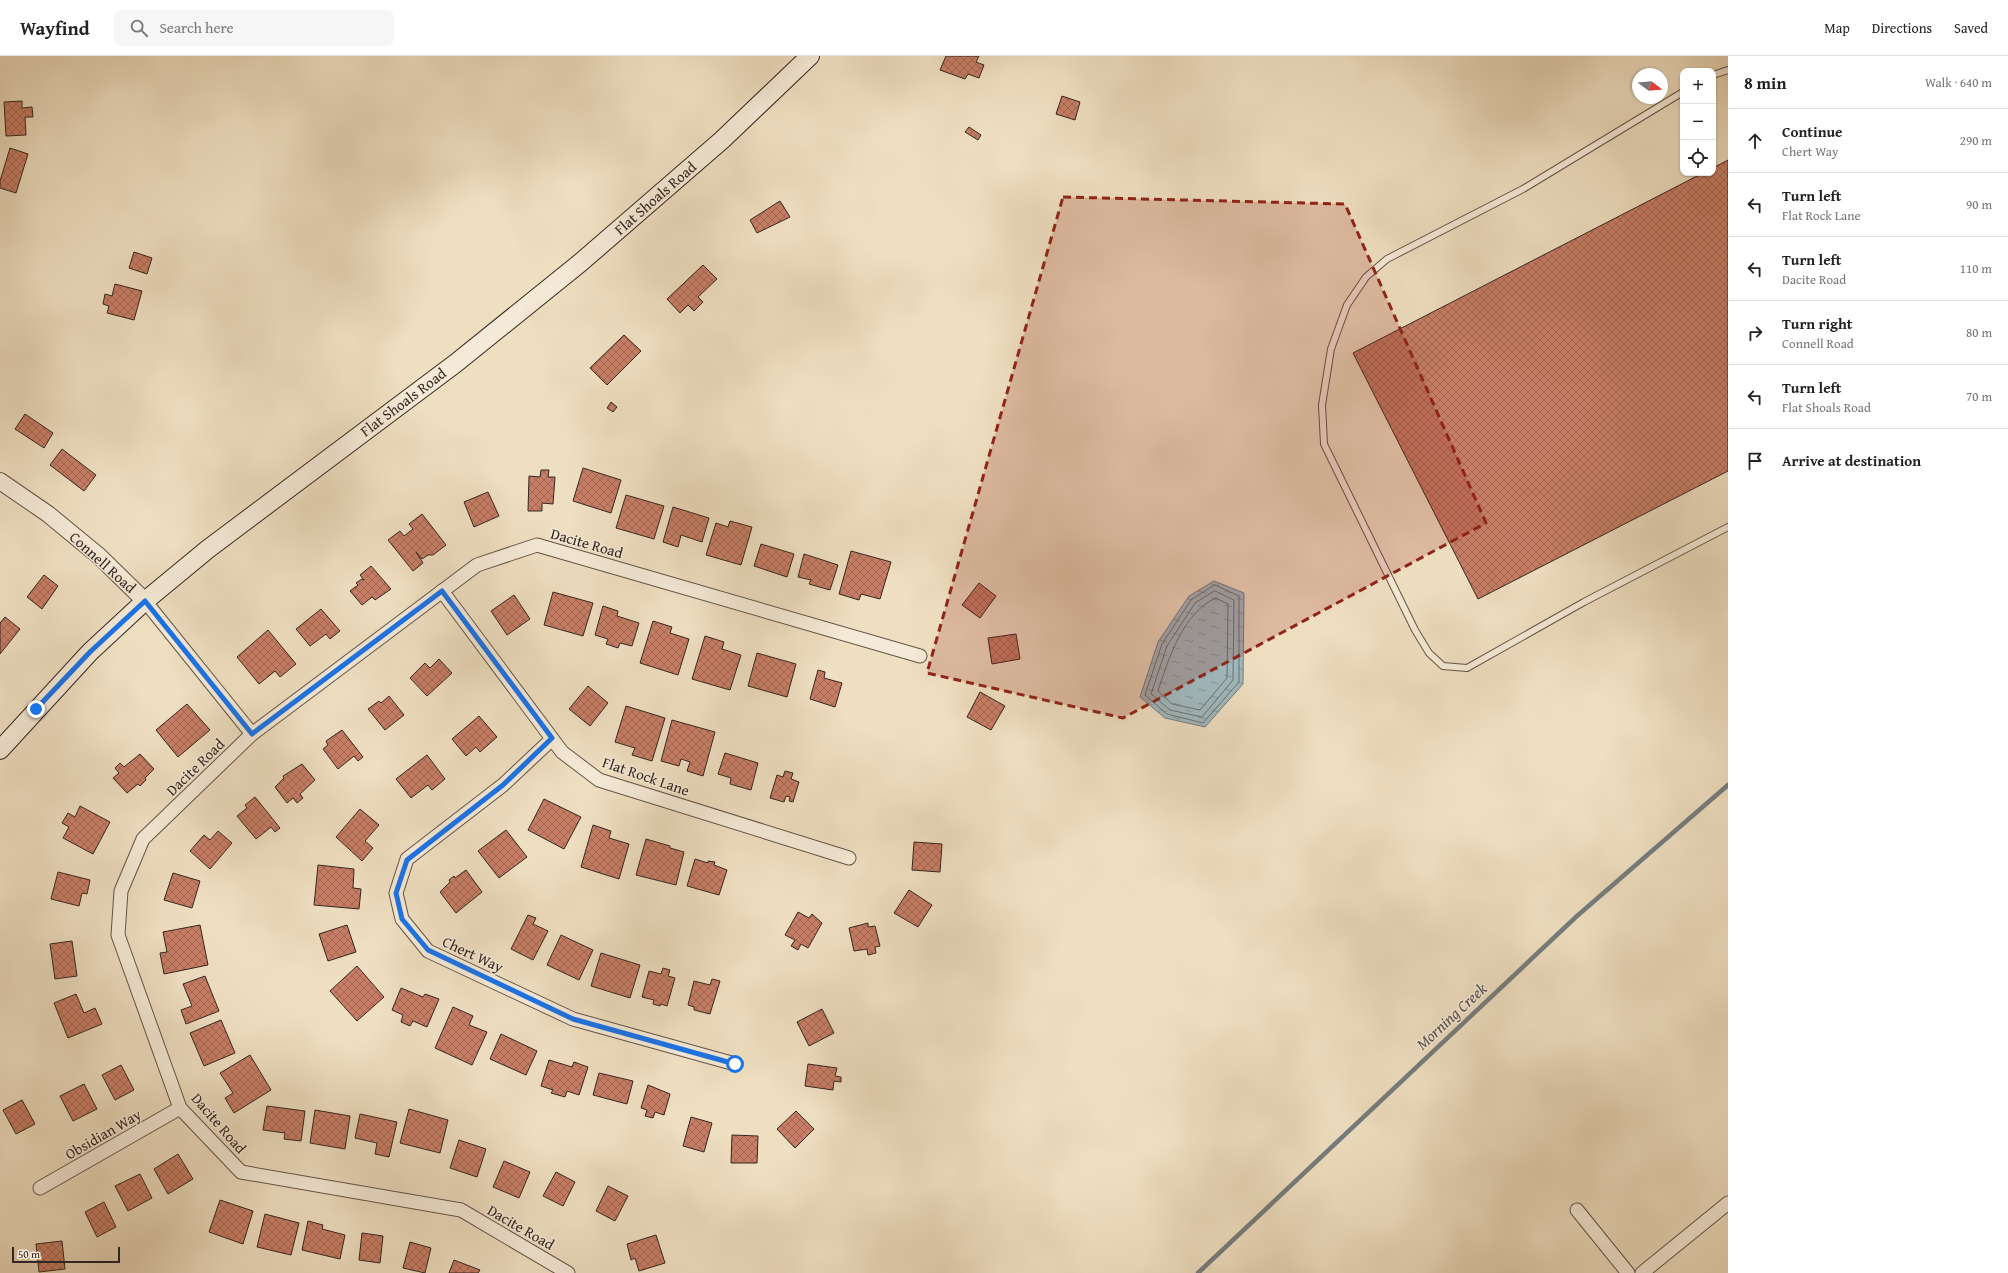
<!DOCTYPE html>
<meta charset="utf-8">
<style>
:root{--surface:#fff;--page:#f6f6f6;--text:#222;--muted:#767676;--line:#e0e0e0}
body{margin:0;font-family:"Gentium Book Plus",serif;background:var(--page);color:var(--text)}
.controls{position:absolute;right:12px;top:12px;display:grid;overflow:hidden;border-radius:8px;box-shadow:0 1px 3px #0004}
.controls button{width:36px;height:36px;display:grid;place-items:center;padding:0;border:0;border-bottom:1px solid var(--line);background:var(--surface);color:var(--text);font:20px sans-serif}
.compass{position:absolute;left:1632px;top:12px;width:36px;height:36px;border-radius:50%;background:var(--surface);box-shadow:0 1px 3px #0004;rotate:106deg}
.scale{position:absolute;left:12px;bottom:10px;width:108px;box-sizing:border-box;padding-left:4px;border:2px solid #342620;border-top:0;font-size:11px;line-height:14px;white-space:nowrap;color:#342620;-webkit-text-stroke:3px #f5ead7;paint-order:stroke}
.stop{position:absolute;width:12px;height:12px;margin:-9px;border:3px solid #1a73e8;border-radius:50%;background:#fff}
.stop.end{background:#1a73e8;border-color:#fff;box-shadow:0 1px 4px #0008}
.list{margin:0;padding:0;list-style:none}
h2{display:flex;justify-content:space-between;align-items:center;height:52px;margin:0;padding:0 16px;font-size:17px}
h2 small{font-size:13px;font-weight:400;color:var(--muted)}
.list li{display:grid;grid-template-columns:26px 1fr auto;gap:12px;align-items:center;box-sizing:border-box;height:64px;padding:0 16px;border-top:1px solid var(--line)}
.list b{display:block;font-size:15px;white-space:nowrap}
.list p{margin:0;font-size:13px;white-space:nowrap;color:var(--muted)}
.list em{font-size:13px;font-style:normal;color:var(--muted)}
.icon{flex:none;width:22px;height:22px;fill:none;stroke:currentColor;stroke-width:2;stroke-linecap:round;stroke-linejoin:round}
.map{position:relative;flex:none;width:1728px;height:1217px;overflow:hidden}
header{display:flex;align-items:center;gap:24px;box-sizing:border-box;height:56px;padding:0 20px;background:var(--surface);border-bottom:1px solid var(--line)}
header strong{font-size:19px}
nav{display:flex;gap:22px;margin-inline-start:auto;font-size:14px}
.search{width:280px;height:36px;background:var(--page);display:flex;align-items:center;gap:10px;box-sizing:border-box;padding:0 14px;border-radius:8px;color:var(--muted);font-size:15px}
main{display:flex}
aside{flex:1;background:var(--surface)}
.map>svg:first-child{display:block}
</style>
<header>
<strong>Wayfind</strong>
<div class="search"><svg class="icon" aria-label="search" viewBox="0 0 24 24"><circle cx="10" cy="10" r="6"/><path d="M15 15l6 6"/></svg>Search here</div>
<nav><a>Map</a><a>Directions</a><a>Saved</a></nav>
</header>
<main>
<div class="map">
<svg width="1728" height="1217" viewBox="0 0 1728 1217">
<defs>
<pattern id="water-ripples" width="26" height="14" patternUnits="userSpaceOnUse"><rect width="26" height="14" fill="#a0b9bf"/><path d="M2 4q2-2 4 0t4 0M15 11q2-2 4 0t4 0" fill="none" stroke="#83969b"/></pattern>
<pattern id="building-cross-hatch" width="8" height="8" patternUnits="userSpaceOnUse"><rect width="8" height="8" fill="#c87e66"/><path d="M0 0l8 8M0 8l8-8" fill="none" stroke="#a36754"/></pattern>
</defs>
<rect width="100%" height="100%" fill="#efdfc1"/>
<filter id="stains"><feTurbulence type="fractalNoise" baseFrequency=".005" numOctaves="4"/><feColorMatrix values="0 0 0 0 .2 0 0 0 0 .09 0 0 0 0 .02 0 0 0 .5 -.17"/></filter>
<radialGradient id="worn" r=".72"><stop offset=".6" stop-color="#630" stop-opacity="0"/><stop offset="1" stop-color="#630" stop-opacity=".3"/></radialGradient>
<polygon fill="url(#water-ripples)" stroke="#757e7f" points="1214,525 1244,537 1243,628 1205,671 1165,662 1140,641 1158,586 1189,540"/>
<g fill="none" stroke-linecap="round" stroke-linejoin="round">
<g stroke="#6a7070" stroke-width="1">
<polygon points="1215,529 1239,540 1239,626 1203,667 1167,658 1145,639 1162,588 1191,544"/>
<polygon points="1215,535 1234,544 1233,624 1202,661 1170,654 1151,638 1167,590 1195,547"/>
<path d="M1216,542L1228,548L1227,622L1200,654L1172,648L1158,635C1168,604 1183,556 1216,542Z"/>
</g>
<polyline stroke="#757e7f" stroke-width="4.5" points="1198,1217 1577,860 1728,729"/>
</g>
<g fill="url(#building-cross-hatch)" stroke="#342620">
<polygon points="946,0 979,0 976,6 984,9 979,22 968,18 965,23 940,14"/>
<polygon points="1062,40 1080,46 1075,64 1056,58"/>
<polygon points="22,45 22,52 32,51 33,61 25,61 26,79 6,80 4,46"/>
<polygon points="969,71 981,79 978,84 965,76"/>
<polygon points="10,92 28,98 16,137 0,132 0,125"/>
<polygon points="1728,104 1728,415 1478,543 1353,297 1703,117 1713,117 1713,112"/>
<polygon points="780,145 790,161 757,177 750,164"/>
<polygon points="134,196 152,202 147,218 129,212"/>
<polygon points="703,209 717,223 698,241 703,246 694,255 688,249 680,257 667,243"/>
<polygon points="115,228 142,235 134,264 107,257 109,250 103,248 105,238 112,240"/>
<polygon points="624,279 641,295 607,329 590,312"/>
<polygon points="611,346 617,351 613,356 607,352"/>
<polygon points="25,358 53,377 44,392 15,373"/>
<polygon points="62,393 96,419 84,435 50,409"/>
<polygon points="583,412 621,424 611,457 573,445"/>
<polygon points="541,414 549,414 548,421 555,421 553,448 542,447 542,455 528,455 529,420 540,421"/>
<polygon points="488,436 499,460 474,471 464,446"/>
<polygon points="626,439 664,450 654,483 616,472"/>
<polygon points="673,451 709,462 702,486 681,479 678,491 663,486"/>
<polygon points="422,458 446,489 433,499 428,499 422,503 416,496 423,507 413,515 388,484 400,475 404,480 413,473 409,468"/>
<polygon points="730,465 752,471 741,509 706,499 716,467 728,471"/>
<polygon points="761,488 794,498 787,521 754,510"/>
<polygon points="851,495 891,506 880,543 861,538 859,544 839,538"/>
<polygon points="804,498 838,509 830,534 809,528 811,524 798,521"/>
<polygon points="371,510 391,533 375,544 372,541 362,549 350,535 358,529 356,527 362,523 364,524 360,519"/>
<polygon points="44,519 58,530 42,553 27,541"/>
<polygon points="979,527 996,540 980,562 962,549"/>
<polygon points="553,536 593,547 583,580 544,569"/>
<polygon points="514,539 530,563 507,579 491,555"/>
<polygon points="603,550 618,555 617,560 639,567 632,590 620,587 618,592 606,588 608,583 595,579"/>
<polygon points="321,553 340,575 330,583 326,578 310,590 296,573"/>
<polygon points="5,561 20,573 0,598 0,567"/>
<polygon points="653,565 672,571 670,577 689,583 678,619 640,607"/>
<polygon points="268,574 296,608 280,621 275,615 259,628 237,601"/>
<polygon points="1016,578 1020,603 992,608 988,582"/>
<polygon points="705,580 724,586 722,593 741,599 730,634 692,623"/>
<polygon points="757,597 796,608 787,641 748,630"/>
<polygon points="439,603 452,617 427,640 410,622 425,607 430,612"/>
<polygon points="818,614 825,616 824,622 842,627 835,651 810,643"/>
<polygon points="588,630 608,647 590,670 569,653"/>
<polygon points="980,636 1005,650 991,674 967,661"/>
<polygon points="389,640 404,659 385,674 368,653 379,645 381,647"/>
<polygon points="187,648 210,674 178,701 156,674"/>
<polygon points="626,650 665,662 652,705 632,699 635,692 615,686"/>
<polygon points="479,660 497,681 480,696 476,691 466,700 452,683"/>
<polygon points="672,664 715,676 703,720 687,715 690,706 681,703 679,710 661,705"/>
<polygon points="342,674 363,701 358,705 354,700 338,713 323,693 328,689 326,685"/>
<polygon points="725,697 758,707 751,734 730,728 731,722 718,718"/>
<polygon points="140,698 154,713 145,722 146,724 140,730 138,728 127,737 113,722 119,717 115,712 120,707 124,711"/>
<polygon points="427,699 445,723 432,734 428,729 411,742 396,723"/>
<polygon points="302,708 315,724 300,738 303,742 297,747 293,742 287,747 275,731 284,722 283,720"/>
<polygon points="785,715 793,717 791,723 799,726 793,746 789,745 790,741 786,740 784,746 770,742 777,719 783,721"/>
<polygon points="255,741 280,772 275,776 271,771 256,783 237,760 247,752 245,749"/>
<polygon points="544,743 581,761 564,793 528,774"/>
<polygon points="80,750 110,766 93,798 63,782 69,771 62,767 68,757 75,761"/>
<polygon points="360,753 379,769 365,785 373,792 362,805 336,781"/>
<polygon points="593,769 611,775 609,782 629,788 619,823 581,811"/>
<polygon points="506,774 527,801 499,822 478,795"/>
<polygon points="218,775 232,787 210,813 190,795 204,779 210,784"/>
<polygon points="646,783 670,790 670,792 684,796 676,829 636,819"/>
<polygon points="914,786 942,788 940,816 912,814"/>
<polygon points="695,803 708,807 708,805 715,806 714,809 727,814 719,839 687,830"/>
<polygon points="318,809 354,813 353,832 361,833 359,853 314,849"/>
<polygon points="466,814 482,836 456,857 440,836 450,826 449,824 454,820 455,822"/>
<polygon points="58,816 90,824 87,838 82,837 79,850 51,843"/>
<polygon points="173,817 200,825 192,852 164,844"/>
<polygon points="909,834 932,849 918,871 894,857"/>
<polygon points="798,856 809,862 812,858 822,867 808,892 801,888 798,894 791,890 795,884 785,879"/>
<polygon points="528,859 536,862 533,868 548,875 533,904 511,893"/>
<polygon points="868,867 868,871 875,870 880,890 875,891 876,897 868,899 867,893 854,895 849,872"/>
<polygon points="200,869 208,909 164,918 160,897 167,896 163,876"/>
<polygon points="347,869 356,896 328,905 319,878"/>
<polygon points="561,879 593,894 579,924 547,909"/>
<polygon points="72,885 77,920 55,923 50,888"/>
<polygon points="601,897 640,909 630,942 591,930"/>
<polygon points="357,910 384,941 357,965 330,935"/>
<polygon points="663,912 670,914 668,920 675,922 667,950 661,948 660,950 653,948 654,944 642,941 649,915 661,918"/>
<polygon points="205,920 219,955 186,968 181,954 192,950 183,928"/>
<polygon points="712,923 720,925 710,958 694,954 694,951 688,949 694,925 710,929"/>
<polygon points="401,932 423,941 425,938 439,943 427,971 413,965 410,970 401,966 403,959 392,954"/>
<polygon points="76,938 84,957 95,952 102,968 68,982 54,947"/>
<polygon points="453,951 473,960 469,969 487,976 472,1009 435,992"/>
<polygon points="822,953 834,977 809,990 797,966"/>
<polygon points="221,964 235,997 204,1010 190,977"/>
<polygon points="501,978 537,995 526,1019 490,1003"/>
<polygon points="250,999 271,1034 234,1057 225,1042 233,1037 220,1017"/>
<polygon points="549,1004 572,1011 574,1006 588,1011 579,1039 567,1035 565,1041 551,1037 553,1034 541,1030"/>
<polygon points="808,1008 837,1012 835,1020 841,1021 841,1026 834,1025 833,1034 805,1030"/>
<polygon points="121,1009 134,1034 115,1044 102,1019"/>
<polygon points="599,1017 633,1025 627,1048 593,1039"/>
<polygon points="84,1028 97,1053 73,1065 60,1040"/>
<polygon points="648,1029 670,1038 664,1059 655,1056 653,1062 645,1060 647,1054 641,1052"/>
<polygon points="22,1044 35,1068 16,1078 3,1054"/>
<polygon points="267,1050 305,1055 301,1085 284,1083 285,1077 263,1074"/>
<polygon points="409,1053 448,1064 440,1097 400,1087"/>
<polygon points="315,1054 350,1060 345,1093 310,1087"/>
<polygon points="796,1055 814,1073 795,1092 777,1073"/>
<polygon points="360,1058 397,1066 389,1101 375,1098 377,1087 355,1082"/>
<polygon points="691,1061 712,1067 704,1096 683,1090"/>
<polygon points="732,1079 758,1080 757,1107 731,1107"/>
<polygon points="459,1084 486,1093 477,1121 450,1112"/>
<polygon points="178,1098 193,1123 168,1138 154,1113"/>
<polygon points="504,1105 530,1116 519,1142 493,1131"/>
<polygon points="556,1116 575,1126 563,1150 543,1140"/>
<polygon points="140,1118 152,1142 128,1155 115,1130"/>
<polygon points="608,1130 628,1140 615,1165 596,1155"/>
<polygon points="220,1144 253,1155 243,1188 209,1176"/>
<polygon points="104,1146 116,1171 97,1181 85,1156"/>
<polygon points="265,1158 299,1167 291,1199 257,1191"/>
<polygon points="308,1165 323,1169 322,1173 345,1179 340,1203 302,1194"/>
<polygon points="362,1177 383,1180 380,1207 359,1204"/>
<polygon points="656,1179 665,1207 639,1215 635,1202 631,1204 627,1188"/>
<polygon points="62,1185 65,1213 39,1216 36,1188"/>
<polygon points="410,1186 431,1192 425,1217 403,1212"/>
<polygon points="454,1204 480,1214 478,1217 449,1217"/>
</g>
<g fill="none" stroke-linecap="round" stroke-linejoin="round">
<g stroke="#635448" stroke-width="8">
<g id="service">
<polyline points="1713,19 1728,14"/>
<polyline points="1683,36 1523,133 1387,203 1366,221 1347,249 1331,293 1322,349 1324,388 1415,574 1429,597 1443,610 1467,612 1584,546 1728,471"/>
</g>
</g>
<g stroke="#635448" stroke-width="15">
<g id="minor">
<polyline points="442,535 562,696 599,724 849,802"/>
<polyline points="145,545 252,678"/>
<polyline points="552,683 503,729 407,803 396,837 402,863 428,895 573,963 735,1008"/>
<polyline points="40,1132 180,1052"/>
<polyline points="1577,1154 1628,1217"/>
<polyline points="568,1217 461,1154 241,1116 180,1052 118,879 121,835 143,783 252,678 477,509 537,489 920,600"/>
<polyline points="1642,1217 1728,1147"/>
</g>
</g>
<g stroke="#635448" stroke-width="18">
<polyline id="tertiary" points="0,425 48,458 99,500 145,545"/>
</g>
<g stroke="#342620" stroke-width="20">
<polyline id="secondary" points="0,694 90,596 145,545 208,493 456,307 580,207 722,84 810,0"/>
</g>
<use href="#service" stroke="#f5ead7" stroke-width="6"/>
<use href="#minor" stroke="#f5ead7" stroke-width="13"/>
<use href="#tertiary" stroke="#f5ead7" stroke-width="16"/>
<use href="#secondary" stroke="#f5ead7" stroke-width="18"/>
</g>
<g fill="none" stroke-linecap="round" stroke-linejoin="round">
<polyline stroke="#1a73e8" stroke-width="5" points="36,653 90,596 145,545 252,678 442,535 552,682 503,729 407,804 396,837 402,863 428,894 573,963 735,1008"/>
</g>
<path fill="#8f2418" fill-opacity="0.2" stroke="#8f2418" stroke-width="3" stroke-dasharray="8 5" stroke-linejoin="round" d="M1063,141L1345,148L1486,467L1123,662L927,617Z"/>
<g text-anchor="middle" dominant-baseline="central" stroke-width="3" stroke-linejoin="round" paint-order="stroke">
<g font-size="15" fill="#342620" stroke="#f5ead7">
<text transform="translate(655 142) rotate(-41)">Flat Shoals Road</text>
<text transform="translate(403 346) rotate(-37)">Flat Shoals Road</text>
<text transform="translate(587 487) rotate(16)">Dacite Road</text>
<text transform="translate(103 506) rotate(42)">Connell Road</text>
<text transform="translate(195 711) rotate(-44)">Dacite Road</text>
<text transform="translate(646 720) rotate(19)">Flat Rock Lane</text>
<text transform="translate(473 898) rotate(25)">Chert Way</text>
<text transform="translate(219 1067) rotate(49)">Dacite Road</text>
<text transform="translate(103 1078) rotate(-30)">Obsidian Way</text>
<text transform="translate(521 1171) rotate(30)">Dacite Road</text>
</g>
<g font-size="16" font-style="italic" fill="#545250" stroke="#f5ead7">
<text transform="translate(1451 960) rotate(-43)">Morning Creek</text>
</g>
</g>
<rect width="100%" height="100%" filter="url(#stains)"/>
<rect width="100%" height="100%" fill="url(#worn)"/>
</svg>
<div class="controls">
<button>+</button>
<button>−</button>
<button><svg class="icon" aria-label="locate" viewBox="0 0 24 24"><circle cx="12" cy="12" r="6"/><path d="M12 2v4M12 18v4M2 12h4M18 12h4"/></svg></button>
</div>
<svg class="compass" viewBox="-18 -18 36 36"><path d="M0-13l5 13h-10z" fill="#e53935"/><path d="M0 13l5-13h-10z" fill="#767676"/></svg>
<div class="scale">50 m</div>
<div class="stop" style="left:735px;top:1008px"></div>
<div class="stop end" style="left:36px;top:653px"></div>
</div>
<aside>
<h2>8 min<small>Walk · 640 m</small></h2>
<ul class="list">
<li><svg class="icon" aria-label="ahead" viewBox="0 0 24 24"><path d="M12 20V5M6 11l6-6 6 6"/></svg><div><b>Continue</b><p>Chert Way</p></div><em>290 m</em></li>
<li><svg class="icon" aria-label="left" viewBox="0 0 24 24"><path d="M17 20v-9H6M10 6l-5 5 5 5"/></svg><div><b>Turn left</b><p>Flat Rock Lane</p></div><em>90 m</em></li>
<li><svg class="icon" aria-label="left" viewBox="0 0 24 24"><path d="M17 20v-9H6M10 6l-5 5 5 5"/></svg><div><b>Turn left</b><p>Dacite Road</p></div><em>110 m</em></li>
<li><svg class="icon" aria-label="right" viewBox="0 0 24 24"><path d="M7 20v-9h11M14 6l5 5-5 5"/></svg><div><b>Turn right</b><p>Connell Road</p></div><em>80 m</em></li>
<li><svg class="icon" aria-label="left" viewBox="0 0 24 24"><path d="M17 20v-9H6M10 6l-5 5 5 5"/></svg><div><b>Turn left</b><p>Flat Shoals Road</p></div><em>70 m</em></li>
<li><svg class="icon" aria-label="arrive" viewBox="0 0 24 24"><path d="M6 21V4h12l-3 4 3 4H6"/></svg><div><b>Arrive at destination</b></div></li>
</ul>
</aside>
</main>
